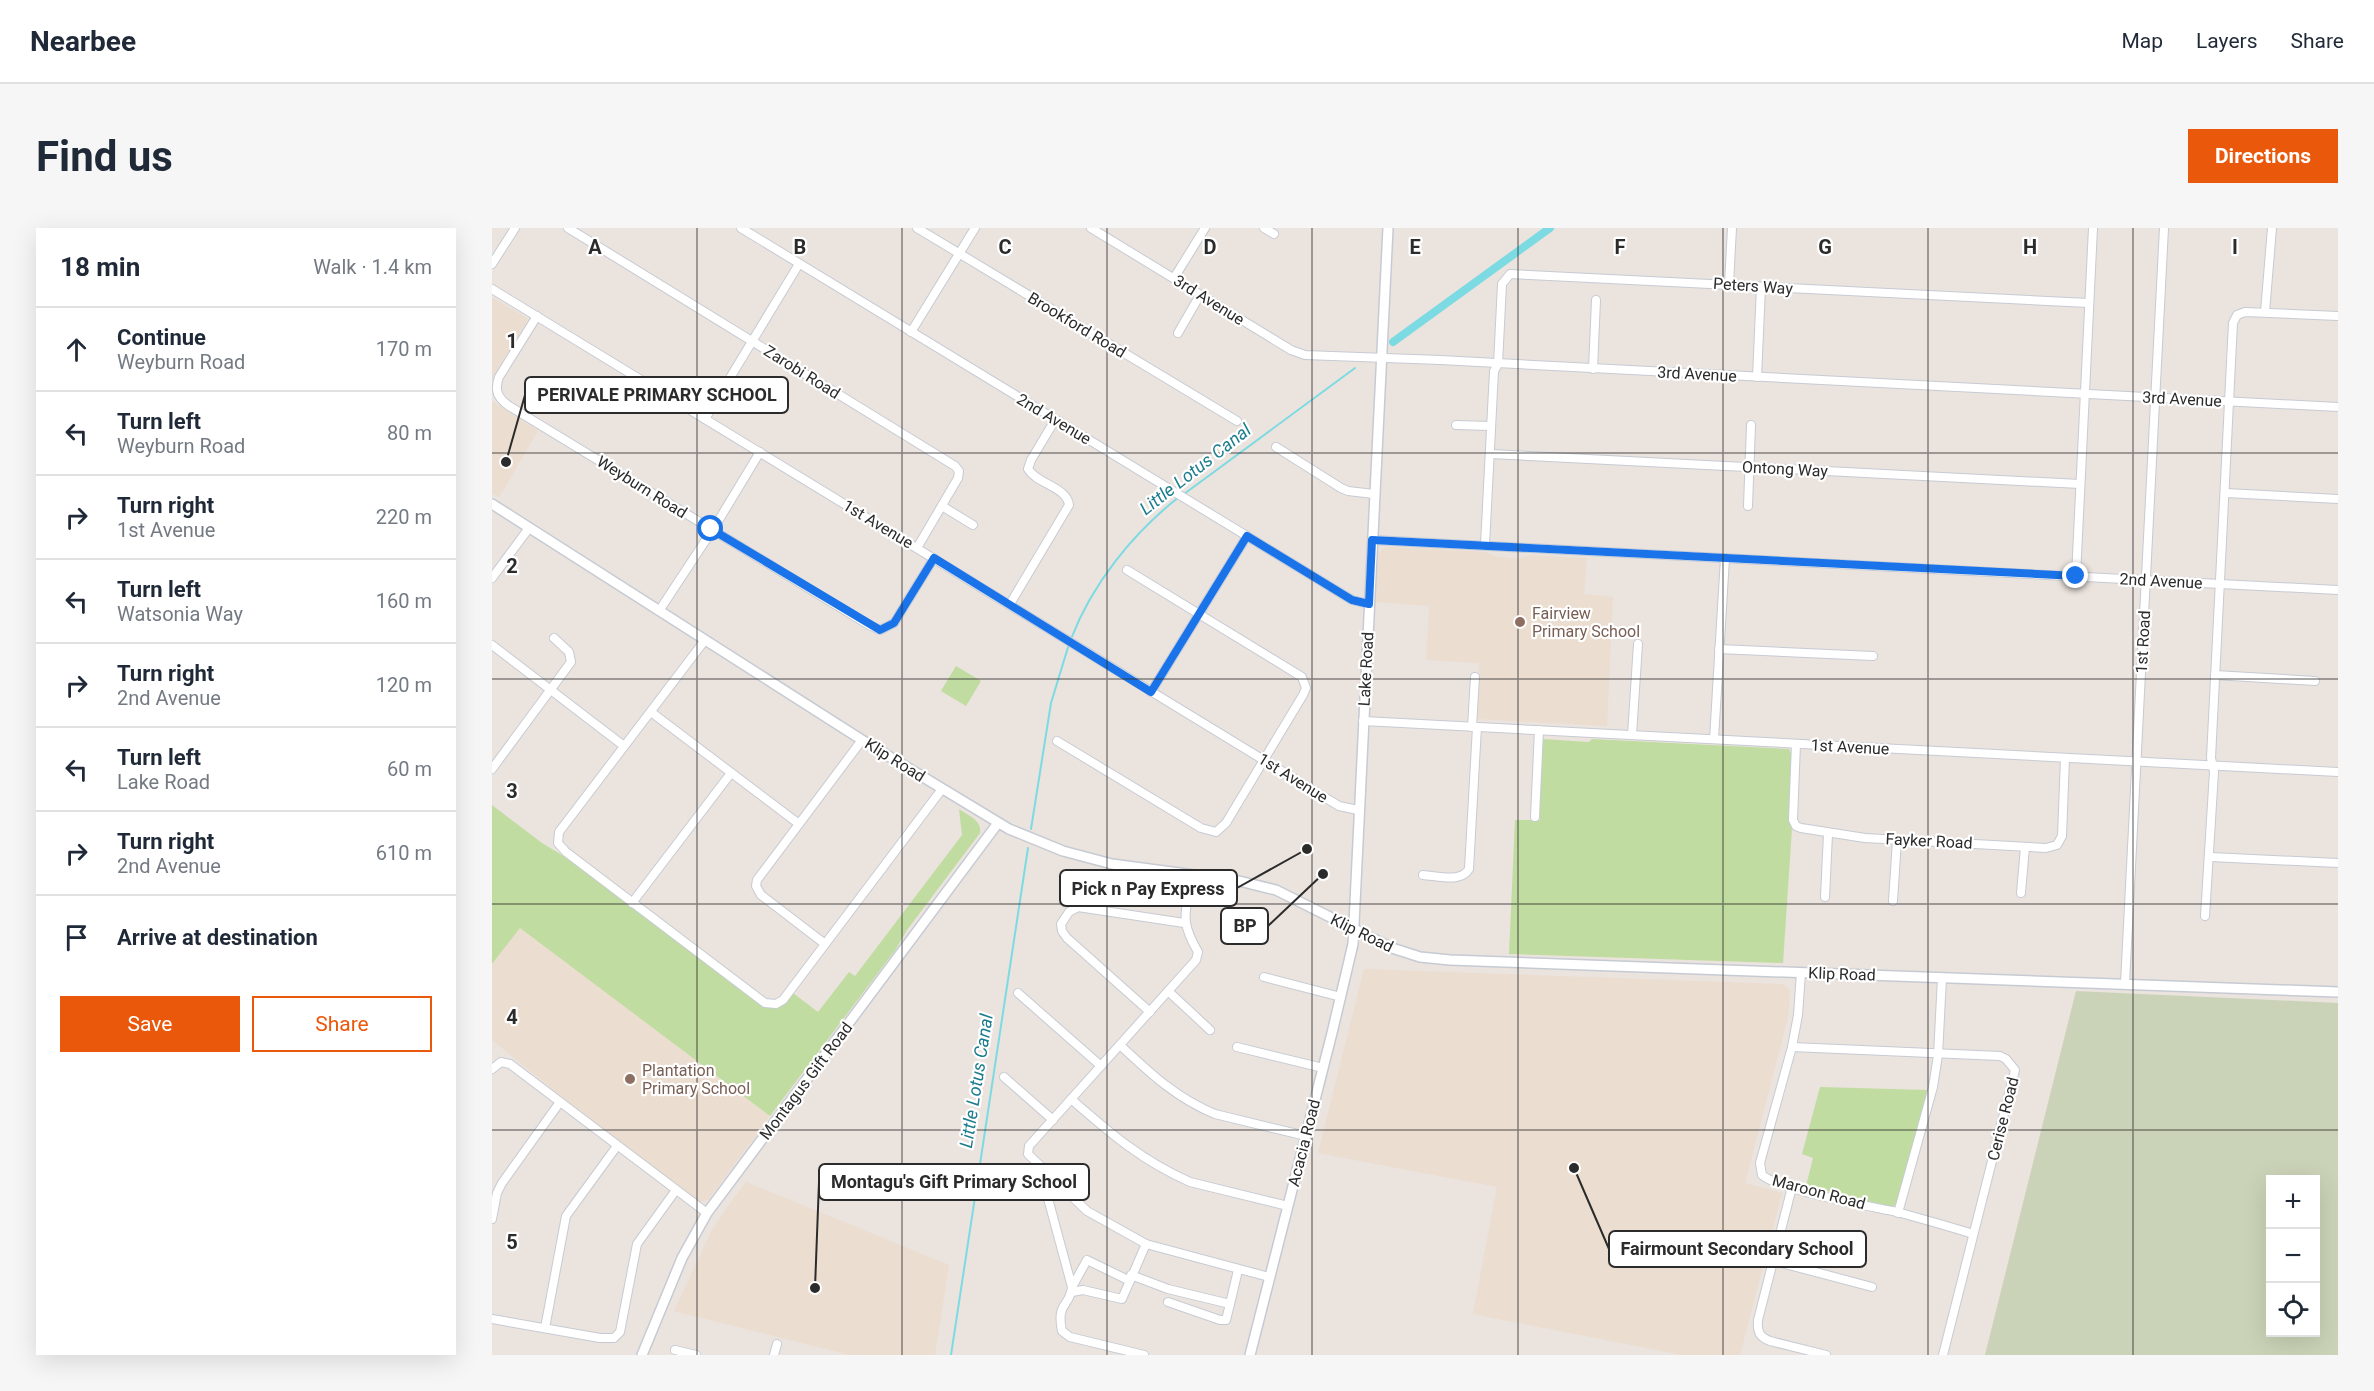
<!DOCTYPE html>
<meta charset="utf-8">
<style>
:root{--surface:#fff;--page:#f6f6f7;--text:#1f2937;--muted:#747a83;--line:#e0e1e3;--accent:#ea580c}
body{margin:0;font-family:Roboto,sans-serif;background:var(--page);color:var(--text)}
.controls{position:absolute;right:18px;bottom:18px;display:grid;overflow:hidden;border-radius:0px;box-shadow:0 6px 24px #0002}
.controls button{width:54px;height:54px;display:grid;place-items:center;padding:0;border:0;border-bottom:2px solid var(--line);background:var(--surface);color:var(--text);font:30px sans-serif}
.stop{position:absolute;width:18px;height:18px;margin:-14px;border:4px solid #1a73e8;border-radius:50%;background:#fff}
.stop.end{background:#1a73e8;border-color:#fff;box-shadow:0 2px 6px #0008}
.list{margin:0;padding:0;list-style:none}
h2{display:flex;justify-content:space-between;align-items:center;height:78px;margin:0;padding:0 24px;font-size:26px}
h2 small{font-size:20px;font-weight:400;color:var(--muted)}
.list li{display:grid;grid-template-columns:39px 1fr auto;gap:18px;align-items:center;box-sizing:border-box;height:84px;padding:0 24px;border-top:2px solid var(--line)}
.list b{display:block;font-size:22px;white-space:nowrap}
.list p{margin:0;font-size:20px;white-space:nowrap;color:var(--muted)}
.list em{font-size:20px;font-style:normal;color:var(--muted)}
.actions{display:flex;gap:12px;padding:18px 24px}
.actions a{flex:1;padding:14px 0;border:2px solid var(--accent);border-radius:0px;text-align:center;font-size:21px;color:var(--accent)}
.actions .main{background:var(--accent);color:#fff}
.icon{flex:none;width:33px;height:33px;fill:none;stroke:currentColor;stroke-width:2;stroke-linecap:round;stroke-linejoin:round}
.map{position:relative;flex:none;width:1846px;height:1127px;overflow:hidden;border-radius:0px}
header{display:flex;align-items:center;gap:36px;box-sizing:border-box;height:84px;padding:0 30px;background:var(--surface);border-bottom:2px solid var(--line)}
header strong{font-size:28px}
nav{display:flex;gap:33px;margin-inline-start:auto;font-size:21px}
.intro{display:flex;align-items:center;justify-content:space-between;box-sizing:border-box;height:144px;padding:0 36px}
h1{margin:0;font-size:42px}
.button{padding:15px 27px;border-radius:0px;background:var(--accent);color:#fff;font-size:21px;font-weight:700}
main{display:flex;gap:36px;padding:0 36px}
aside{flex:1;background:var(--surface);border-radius:0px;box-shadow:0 6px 24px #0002}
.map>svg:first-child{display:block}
</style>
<header>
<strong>Nearbee</strong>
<nav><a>Map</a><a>Layers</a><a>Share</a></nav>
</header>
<div class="intro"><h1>Find us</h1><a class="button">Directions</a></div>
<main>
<aside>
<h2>18 min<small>Walk · 1.4 km</small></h2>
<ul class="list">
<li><svg class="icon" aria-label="ahead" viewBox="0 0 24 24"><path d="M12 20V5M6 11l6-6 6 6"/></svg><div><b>Continue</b><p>Weyburn Road</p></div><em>170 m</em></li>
<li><svg class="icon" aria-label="left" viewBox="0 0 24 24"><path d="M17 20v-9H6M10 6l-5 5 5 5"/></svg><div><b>Turn left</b><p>Weyburn Road</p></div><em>80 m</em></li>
<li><svg class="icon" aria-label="right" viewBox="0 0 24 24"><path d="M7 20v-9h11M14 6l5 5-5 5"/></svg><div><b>Turn right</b><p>1st Avenue</p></div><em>220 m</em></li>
<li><svg class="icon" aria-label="left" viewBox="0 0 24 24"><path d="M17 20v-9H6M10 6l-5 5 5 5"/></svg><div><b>Turn left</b><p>Watsonia Way</p></div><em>160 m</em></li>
<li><svg class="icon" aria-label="right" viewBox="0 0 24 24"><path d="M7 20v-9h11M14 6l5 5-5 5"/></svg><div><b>Turn right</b><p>2nd Avenue</p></div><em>120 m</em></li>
<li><svg class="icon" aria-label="left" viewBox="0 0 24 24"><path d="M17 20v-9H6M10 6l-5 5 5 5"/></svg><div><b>Turn left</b><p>Lake Road</p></div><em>60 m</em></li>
<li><svg class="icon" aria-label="right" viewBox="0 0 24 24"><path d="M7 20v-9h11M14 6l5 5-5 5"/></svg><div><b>Turn right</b><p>2nd Avenue</p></div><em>610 m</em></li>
<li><svg class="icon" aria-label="arrive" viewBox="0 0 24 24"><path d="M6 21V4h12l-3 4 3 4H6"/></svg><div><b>Arrive at destination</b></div></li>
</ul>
<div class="actions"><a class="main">Save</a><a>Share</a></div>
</aside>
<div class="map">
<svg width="1846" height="1127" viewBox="0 0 1846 1127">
<rect width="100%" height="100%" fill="#ebe3de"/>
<g fill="#ebddcf">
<polygon points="0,69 36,91 0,152"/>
<polygon points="0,173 46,203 7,269 0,265"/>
<polygon points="894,319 994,324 1005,329 1026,331 1037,327 1095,330 1092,366 1121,369 1115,498 985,491 987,435 934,432 937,378 884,374 886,325"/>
<polygon points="28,700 278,888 216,972 206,974 86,882 0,812 0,736"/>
<polygon points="872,741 1291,756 1298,762 1296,789 1253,955 1290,965 1248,1127 1190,1127 981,1086 1005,959 826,925"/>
<polygon points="254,954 457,1037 443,1127 358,1127 182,1083 219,1004 231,985"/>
</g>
<g fill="#c0dca0">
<polygon points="464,438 489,453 474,478 449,463"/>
<polygon points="1051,511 1097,514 1100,511 1297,521 1300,528 1297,594 1300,600 1291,735 1017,726 1023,592 1048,592 1048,584 1045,580 1049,513"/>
<path d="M0,577L50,615L78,632L271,778C285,783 292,776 301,765L326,784L357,744L363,748L470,607L467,581C477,588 490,592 488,605L415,702L404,721L278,888L28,700L0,736Z"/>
<polygon points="1328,859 1435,862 1407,972 1401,979 1314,958 1321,930 1310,926"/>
</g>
<path fill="#cad3b7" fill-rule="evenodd" d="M1584,763L1846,775V1127H1493ZM1778,952H1824V1104H1778Z"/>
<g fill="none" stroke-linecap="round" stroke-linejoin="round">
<g stroke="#7cdbe2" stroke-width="2">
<polyline points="692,266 863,140"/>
<path d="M579,411C600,356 641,305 687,269"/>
<polyline points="539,601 559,475 577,416"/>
<polyline points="459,1127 536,620"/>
</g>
<polyline stroke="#7cdbe2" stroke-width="8" points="901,114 1058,0"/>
<g stroke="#c6cbd3" stroke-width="10">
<g id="minor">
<polyline points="76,0 463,238 467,243 466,250 425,320"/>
<polyline points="249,0 860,372 877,376"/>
<polyline points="425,0 745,193"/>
<polyline points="599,0 799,122 813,127 948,132 1846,179"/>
<polyline points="772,0 782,6"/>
<polyline points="0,36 23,0"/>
<polyline points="682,50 713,0"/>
<polyline points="1237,56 1240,0"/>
<polyline points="0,61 847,578 866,582"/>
<polyline points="1773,84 1780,0"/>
<path d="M45,88L7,149C2,163 6,170 17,178L377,397L388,402L402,395L442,330"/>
<polyline points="419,104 483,0"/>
<polyline points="686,105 708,67"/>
<polyline points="1101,141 1104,72"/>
<polyline points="1265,149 1269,59"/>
<polyline points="213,191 307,36"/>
<polyline points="964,197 999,198"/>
<polyline points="784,219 849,260 856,263 882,266"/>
<polyline points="999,226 1588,256"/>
<polyline points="1734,265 1846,271"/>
<polyline points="450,278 481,297"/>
<polyline points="1256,278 1259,197"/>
<polyline points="881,312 1846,362"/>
<polyline points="993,317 1002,143 1006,136 1010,56 1018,46 1597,75"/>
<polyline points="1584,348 1601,0"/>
<polyline points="0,350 37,300"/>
<path d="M518,376L577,277C575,259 545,256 536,241L539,232L563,192"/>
<polyline points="167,383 225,295 268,224"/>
<polyline points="213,412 67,604 66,615 74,624 273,775 284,776 291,772 450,561"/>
<polyline points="0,417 132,518"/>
<polyline points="1227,421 1381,428"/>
<polyline points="1723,447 1823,453"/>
<polyline points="659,464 755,308"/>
<polyline points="159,484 307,596"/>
<polyline points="871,493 1846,544"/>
<polyline points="980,499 983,449"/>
<polyline points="1140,507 1146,416"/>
<polyline points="1222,511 1233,330"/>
<polyline points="565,513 709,600 724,604 734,595 811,467 814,460 810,449 635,342"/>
<polyline points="1304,516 1301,592 1304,598 1309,600 1373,610 1554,620 1565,617 1570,608 1573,530"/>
<polyline points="0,541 79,434 77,424 62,410"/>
<polyline points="1043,589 1047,502"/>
<polyline points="1719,629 1846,635"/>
<path d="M699,647C695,684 686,690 706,724L704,732L537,918L536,926L595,983L654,1016L777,1049"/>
<path d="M931,647C946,648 969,655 977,641L985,499"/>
<polyline points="577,649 584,680"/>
<polyline points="1529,665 1533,619"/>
<polyline points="1333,669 1336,606"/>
<polyline points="1401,673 1405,612"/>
<polyline points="140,675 239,545"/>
<polyline points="1713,688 1722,544 1719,530 1741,95 1745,87 1753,84 1846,88"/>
<polyline points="333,716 269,667 264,658 265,652 370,512"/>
<path d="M1309,745L1306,787L1300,819L1268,935L1270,947C1287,962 1377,978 1405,984C1430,991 1456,998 1481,1006"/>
<polyline points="772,749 849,769"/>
<polyline points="1633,755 1672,0"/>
<polyline points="676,763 718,802"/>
<polyline points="526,765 609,838"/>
<polyline points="658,784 575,710 570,703 569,696 577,684 586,679 692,695"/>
<path d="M628,817C658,845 684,870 723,886L814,908"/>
<polyline points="745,819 831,840"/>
<polyline points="1300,819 1508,828 1514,831 1523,842 1451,1127"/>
<polyline points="0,841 9,834 18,836 215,985"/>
<polyline points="512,849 561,892"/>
<path d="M579,871C618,905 650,933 698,954L796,978"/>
<path d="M548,941L580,1059C578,1079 564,1074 570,1103L578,1109L652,1127"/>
<path d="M1300,959L1266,1092C1265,1103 1267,1109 1278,1113L1334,1127"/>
<polyline points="1406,985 1441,859 1446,827 1450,750"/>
<polyline points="0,991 5,965 10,955 68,874"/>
<polyline points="1282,1033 1380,1059"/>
<polyline points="639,1047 676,1061 738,1076 746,1042"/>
<polyline points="580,1059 595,1032 638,1053"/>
<polyline points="580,1064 591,1062 630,1071 654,1016"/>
<polyline points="676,1074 728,1092 734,1092 738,1076"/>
<polyline points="0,1091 108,1110 122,1110 128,1104 145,1016 184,962"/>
<polyline points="53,1100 74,988 125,918"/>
<polyline points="183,1122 204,1127"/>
<polyline points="282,1127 285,1116"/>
</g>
</g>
<g stroke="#c6cbd3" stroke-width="12">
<g id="tertiary">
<polyline points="0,276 370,512 517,601 571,623 620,636 747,653 784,662 900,720 928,729 958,732 1846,764"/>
<polyline points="150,1127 190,1030 215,985 506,595"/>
<polyline points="758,1127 840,805 861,716 896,0"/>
</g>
</g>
<use href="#minor" stroke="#fff" stroke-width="8"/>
<use href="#tertiary" stroke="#fff" stroke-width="9"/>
</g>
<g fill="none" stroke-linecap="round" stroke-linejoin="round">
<polyline stroke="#1a73e8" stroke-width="8" points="219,301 388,402 402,395 442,330 659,464 755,308 860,372 877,376 880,312 1584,348"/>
</g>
<path fill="none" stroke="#2b2b2b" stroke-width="1.5" stroke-opacity="0.55" d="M205,0V1127M410,0V1127M615,0V1127M820,0V1127M1026,0V1127M1231,0V1127M1436,0V1127M1641,0V1127M0,225H1846M0,451H1846M0,676H1846M0,902H1846"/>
<g fill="#8d6e63" stroke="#fff" stroke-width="2">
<circle cx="1028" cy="394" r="6"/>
<circle cx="138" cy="851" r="6"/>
</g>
<g text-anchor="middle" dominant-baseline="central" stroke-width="4.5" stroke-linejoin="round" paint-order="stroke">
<g font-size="16" fill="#2b2b2b" stroke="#fff">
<text transform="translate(1261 58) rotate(4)">Peters Way</text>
<text transform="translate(717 72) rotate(32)">3rd Avenue</text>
<text transform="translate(585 97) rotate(31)">Brookford Road</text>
<text transform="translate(310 144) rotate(32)">Zarobi Road</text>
<text transform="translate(1205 146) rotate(3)">3rd Avenue</text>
<text transform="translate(1690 171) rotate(3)">3rd Avenue</text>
<text transform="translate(562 191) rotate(31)">2nd Avenue</text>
<text transform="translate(1293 241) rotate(3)">Ontong Way</text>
<text transform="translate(150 259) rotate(32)">Weyburn Road</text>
<text transform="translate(386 296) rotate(31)">1st Avenue</text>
<text transform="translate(1669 353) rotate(3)">2nd Avenue</text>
<text transform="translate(1651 414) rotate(-87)">1st Road</text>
<text transform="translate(874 441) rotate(-87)">Lake Road</text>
<text transform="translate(1358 519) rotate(3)">1st Avenue</text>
<text transform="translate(403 532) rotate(32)">Klip Road</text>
<text transform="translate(801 550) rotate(32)">1st Avenue</text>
<text transform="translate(1437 613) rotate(3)">Fayker Road</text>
<text transform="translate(870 705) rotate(26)">Klip Road</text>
<text transform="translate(1350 746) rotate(2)">Klip Road</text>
<text transform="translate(314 853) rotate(-53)">Montagus Gift Road</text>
<text transform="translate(1511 891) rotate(-76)">Cerise Road</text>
<text transform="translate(812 915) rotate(-76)">Acacia Road</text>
<text transform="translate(1327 964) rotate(15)">Maroon Road</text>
</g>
<g font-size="16" fill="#785e54" stroke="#fff" text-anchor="start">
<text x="1040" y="385">Fairview<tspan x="1040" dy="18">Primary School</tspan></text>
<text x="150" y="842">Plantation<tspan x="150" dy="18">Primary School</tspan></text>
</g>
<g font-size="18" font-style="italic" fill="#1b7d8e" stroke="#fff">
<text transform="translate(703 241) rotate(-38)">Little Lotus Canal</text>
<text transform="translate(484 853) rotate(-81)">Little Lotus Canal</text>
</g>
</g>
<g font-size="20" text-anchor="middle" font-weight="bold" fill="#2b2b2b" stroke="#fff" stroke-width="4.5" stroke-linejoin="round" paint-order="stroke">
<text x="103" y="26">A</text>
<text x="308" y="26">B</text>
<text x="513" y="26">C</text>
<text x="718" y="26">D</text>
<text x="923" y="26">E</text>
<text x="1128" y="26">F</text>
<text x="1333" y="26">G</text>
<text x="1538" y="26">H</text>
<text x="1743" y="26">I</text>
<text x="20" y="120">1</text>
<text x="20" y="345">2</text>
<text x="20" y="570">3</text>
<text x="20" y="796">4</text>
<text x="20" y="1021">5</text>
</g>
<path fill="none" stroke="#2b2b2b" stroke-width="2" d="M14 234L33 167M815 621L745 660M831 646L776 698M323 1060L327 954M1082 940L1117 1021"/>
<g fill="#2b2b2b" stroke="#fff" stroke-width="2">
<circle cx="14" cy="234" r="6"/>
<circle cx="815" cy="621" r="6"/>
<circle cx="831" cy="646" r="6"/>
<circle cx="323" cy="1060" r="6"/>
<circle cx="1082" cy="940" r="6"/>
</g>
<g fill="#fff" stroke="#2b2b2b" stroke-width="2">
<rect x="33" y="149" width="263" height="36" rx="6"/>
<rect x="568" y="642" width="177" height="36" rx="6"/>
<rect x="729" y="680" width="47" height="36" rx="6"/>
<rect x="327" y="936" width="270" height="36" rx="6"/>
<rect x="1117" y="1003" width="257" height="36" rx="6"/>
</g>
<g font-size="18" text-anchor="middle" font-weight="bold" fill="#2b2b2b">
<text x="165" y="173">PERIVALE PRIMARY SCHOOL</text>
<text x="656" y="667">Pick n Pay Express</text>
<text x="753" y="704">BP</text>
<text x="462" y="960">Montagu's Gift Primary School</text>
<text x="1245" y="1027">Fairmount Secondary School</text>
</g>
</svg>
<div class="controls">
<button>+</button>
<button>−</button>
<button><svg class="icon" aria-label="locate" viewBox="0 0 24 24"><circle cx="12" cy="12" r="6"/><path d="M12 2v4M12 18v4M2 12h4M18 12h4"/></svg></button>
</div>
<div class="stop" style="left:219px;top:301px"></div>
<div class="stop end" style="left:1584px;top:348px"></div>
</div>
</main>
